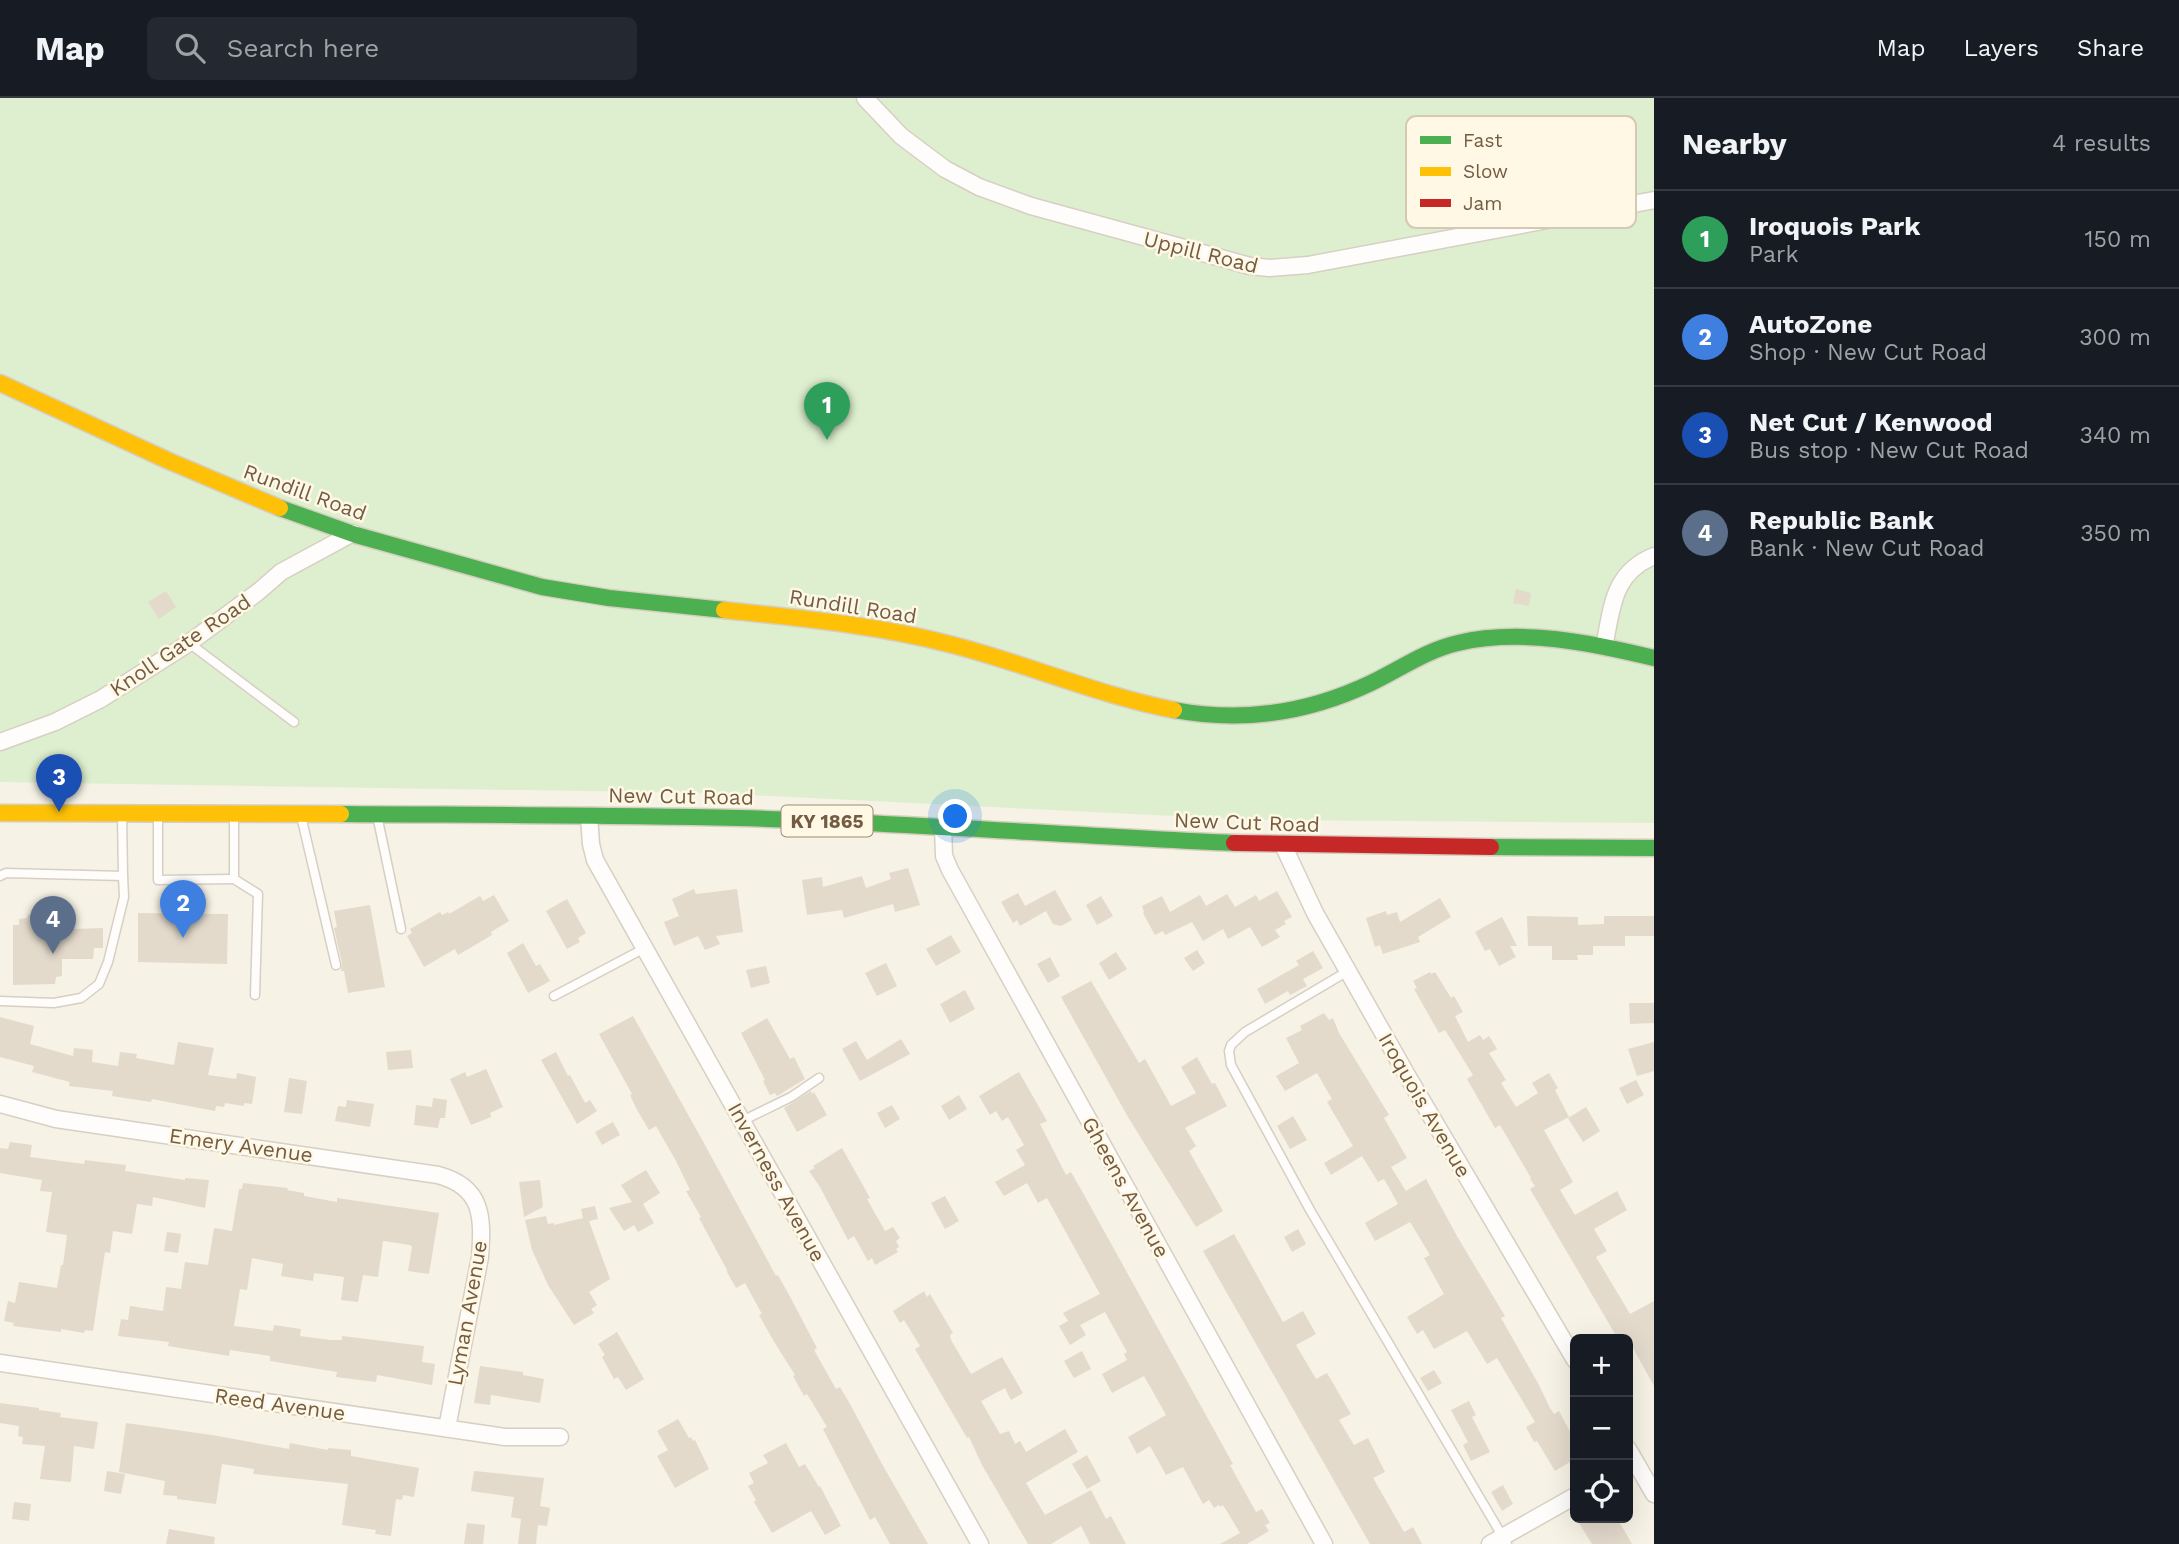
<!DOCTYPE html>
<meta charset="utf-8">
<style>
:root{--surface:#171b24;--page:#242831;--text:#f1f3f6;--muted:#9ea1a6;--line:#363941;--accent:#1a73e8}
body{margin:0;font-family:"Work Sans",sans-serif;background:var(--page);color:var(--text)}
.controls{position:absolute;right:21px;bottom:21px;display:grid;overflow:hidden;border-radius:10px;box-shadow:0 7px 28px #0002}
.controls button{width:63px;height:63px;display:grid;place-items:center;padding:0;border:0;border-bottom:2px solid var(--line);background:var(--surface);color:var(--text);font:35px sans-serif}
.you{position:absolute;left:956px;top:719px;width:24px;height:24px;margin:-18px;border:5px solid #fff;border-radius:50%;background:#1a73e8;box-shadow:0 0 0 10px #1a73e833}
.badge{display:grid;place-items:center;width:46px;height:46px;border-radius:50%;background:var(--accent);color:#fff;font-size:23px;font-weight:700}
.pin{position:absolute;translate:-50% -58px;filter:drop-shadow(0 2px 4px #0008)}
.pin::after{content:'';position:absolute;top:37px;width:24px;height:21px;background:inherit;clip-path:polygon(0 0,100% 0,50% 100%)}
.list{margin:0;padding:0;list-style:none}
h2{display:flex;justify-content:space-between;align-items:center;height:91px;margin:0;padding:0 28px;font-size:30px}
h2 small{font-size:23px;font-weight:400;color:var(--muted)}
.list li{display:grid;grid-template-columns:46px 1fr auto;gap:21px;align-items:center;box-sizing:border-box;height:98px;padding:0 28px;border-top:2px solid var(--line)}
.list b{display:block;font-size:26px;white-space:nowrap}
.list p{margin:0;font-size:23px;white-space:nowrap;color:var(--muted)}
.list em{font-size:23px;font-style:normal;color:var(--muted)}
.icon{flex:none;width:38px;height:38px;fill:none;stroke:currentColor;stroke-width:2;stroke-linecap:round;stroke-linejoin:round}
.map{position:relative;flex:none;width:1654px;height:1446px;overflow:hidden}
header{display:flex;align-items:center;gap:42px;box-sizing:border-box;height:98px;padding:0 35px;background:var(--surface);border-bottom:2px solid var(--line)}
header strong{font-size:33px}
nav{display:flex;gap:38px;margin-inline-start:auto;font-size:24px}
.search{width:490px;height:63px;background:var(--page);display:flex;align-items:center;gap:18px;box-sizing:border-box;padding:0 24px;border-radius:10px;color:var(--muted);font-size:26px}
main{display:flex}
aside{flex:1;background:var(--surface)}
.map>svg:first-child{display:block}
</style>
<header>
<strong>Map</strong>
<div class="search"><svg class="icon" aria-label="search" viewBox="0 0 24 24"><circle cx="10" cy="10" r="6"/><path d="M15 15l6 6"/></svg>Search here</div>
<nav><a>Map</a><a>Layers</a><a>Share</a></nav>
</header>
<main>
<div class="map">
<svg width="1654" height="1446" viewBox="0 0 1654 1446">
<rect width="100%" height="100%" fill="#f6f2e5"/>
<polygon fill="#ddefce" points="0,0 1654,0 1654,725 1256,722 710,695 0,684"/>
<g fill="#e3dacc">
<polygon points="1516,491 1531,495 1529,508 1513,505"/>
<polygon points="166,493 176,509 159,521 148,504"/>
<polygon points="908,770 920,807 895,814 893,806 844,820 842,812 807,817 802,782 822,779 823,789 862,778 866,790 891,781 889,775"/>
<polygon points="694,791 696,796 737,791 743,834 716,838 720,846 705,852 698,838 674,848 664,824 679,818 672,801"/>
<polygon points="1055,792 1072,822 1061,828 1053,826 1046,813 1020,828 1017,822 1013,825 1001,804 1018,795 1025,808"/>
<polygon points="1277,793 1292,819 1284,823 1286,826 1275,832 1280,839 1262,849 1250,829 1228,841 1223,831 1203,843 1192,824 1165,837 1163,833 1155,837 1143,815 1144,814 1142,808 1162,798 1170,814 1200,797 1206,808 1227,796 1235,809 1256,797 1259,803"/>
<polygon points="494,797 509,823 491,834 492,837 458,857 455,851 424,869 407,838 412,835 410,831 440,814 442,817 448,814 449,816 480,798 483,803"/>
<polygon points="1101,798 1113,818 1097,827 1086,807"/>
<polygon points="1440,800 1451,819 1418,839 1420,844 1383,856 1380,847 1375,849 1366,820 1386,813 1387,817 1397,814 1400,824"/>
<polygon points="567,801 586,835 578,840 580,844 567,851 546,813"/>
<polygon points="370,807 385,889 348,895 344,873 341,873 342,865 334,830 337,829 334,813"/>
<polygon points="138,815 228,816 227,866 138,864"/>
<polygon points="28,817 48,817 48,821 57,821 57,827 74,827 74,831 103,830 103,850 94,850 93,861 62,861 62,878 56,879 55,886 13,887 13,827 19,827 19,821 27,820"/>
<polygon points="1527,818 1578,819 1578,827 1604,826 1604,818 1654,818 1654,838 1625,838 1625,848 1593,848 1593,857 1577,857 1578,862 1552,862 1552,848 1528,848"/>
<polygon points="1502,819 1517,848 1510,848 1516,859 1499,868 1490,851 1485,853 1475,834"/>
<polygon points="951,837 961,854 936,868 926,851"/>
<polygon points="523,845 536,868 540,866 550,883 528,895 507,855"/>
<polygon points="1197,852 1205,865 1193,873 1184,860"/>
<polygon points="1313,853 1323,870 1303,881 1307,888 1290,897 1288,893 1265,906 1257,891 1299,867 1296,863"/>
<polygon points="1116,854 1127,871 1109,882 1099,865"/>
<polygon points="1050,859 1060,878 1048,885 1037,866"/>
<polygon points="886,865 897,888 877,898 865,875"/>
<polygon points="766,868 770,885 751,890 746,872"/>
<polygon points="1430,874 1431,876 1435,874 1451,900 1454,898 1463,914 1455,918 1468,944 1480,937 1483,942 1489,938 1497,951 1489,955 1506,982 1501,985 1516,1009 1538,995 1532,985 1549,975 1558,990 1555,992 1569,1019 1544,1032 1573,1084 1560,1092 1575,1117 1617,1093 1627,1112 1594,1131 1607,1153 1596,1159 1630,1216 1654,1203 1654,1288 1628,1241 1618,1241 1530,1091 1535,1088 1530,1081 1531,1080 1500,1027 1495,1030 1467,981 1473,977 1445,932 1439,935 1414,891 1417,890 1413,883"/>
<polygon points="1091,883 1139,965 1145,961 1171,1008 1196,995 1181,969 1197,959 1212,986 1215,985 1227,1008 1185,1030 1196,1048 1189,1053 1223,1113 1196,1129 1128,1019 1061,899"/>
<polygon points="965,892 975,911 950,925 940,906"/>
<polygon points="1629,905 1654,905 1654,925 1630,926"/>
<polygon points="1324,915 1329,922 1333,920 1339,935 1389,1017 1384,1020 1407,1060 1391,1069 1406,1093 1426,1081 1458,1140 1505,1218 1501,1220 1539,1287 1550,1310 1554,1316 1559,1313 1575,1343 1575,1361 1555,1373 1537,1343 1534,1344 1526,1329 1535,1324 1497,1260 1487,1266 1467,1233 1434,1251 1423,1232 1417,1236 1407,1219 1444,1196 1424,1160 1430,1157 1410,1124 1375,1143 1365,1125 1398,1106 1384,1081 1378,1084 1362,1058 1331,1077 1324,1065 1353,1048 1327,1004 1332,1001 1317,975 1285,993 1276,978 1299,965 1286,940 1302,932 1300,928"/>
<polygon points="633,918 705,1047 776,1178 778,1177 788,1195 817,1250 814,1252 836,1291 840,1289 850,1306 882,1366 928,1446 890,1446 875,1419 870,1422 823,1331 827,1329 807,1296 804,1298 793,1278 795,1277 773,1242 759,1217 762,1216 745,1185 736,1190 727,1174 727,1172 699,1120 701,1119 686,1093 690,1092 676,1063 656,1028 649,1032 636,1010 630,997 632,996 599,936"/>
<polygon points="0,919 34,928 30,946 73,958 74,950 93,952 92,964 118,968 120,954 137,956 136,960 174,967 178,944 214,950 208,977 236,981 237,975 256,979 252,1006 244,1005 244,1008 225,1005 224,1009 216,1008 215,1013 152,1001 151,1004 112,998 113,993 69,988 70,984 32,974 34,968 0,959"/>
<polygon points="767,920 790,961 794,959 805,981 777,998 775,995 770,997 763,983 765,982 741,935"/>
<polygon points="901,941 910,956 860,983 842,951 856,943 867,962"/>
<polygon points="1654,944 1654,973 1637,978 1628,951"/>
<polygon points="411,952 413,970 388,972 386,954"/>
<polygon points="556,954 568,978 570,977 585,1005 590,1002 597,1013 577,1026 541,962"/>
<polygon points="486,971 503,1009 490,1015 491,1019 471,1027 450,981 465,974 467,979"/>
<polygon points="1019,974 1047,1023 1040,1026 1066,1077 1071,1074 1088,1104 1233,1366 1230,1367 1256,1414 1262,1411 1270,1425 1265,1427 1269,1433 1247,1446 1220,1446 1240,1435 1223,1407 1220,1409 1219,1407 1214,1410 1209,1402 1203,1406 1183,1369 1166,1377 1150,1348 1137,1356 1128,1339 1166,1317 1144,1278 1112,1295 1102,1276 1127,1262 1124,1256 1127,1254 1105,1214 1080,1227 1086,1237 1070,1247 1059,1228 1068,1223 1063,1215 1100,1196 1047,1100 1038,1105 1027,1085 1004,1098 995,1084 1025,1067 1016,1052 1024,1047 1008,1019 1002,1023 996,1013 990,1017 979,998"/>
<polygon points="289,980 307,983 302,1016 284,1014"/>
<polygon points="1636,982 1644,997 1627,1006 1619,990"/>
<polygon points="811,993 812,996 814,994 827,1017 797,1034 784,1010"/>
<polygon points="959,997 967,1011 949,1022 941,1008"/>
<polygon points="433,1000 447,1002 445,1020 440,1020 438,1030 414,1027 416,1007 432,1009"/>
<polygon points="347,1002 374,1006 370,1029 335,1023 338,1008 346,1009"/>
<polygon points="892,1007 900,1021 885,1030 877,1015"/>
<polygon points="1586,1009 1600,1033 1583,1044 1568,1020"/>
<polygon points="1293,1018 1307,1042 1290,1051 1277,1028"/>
<polygon points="613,1024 620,1037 602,1047 595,1034"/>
<polygon points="10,1044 32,1047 30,1059 84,1066 85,1062 109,1065 126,1067 125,1073 185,1082 185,1080 209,1082 205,1110 153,1099 152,1108 137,1106 132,1136 113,1133 110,1155 105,1154 93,1233 85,1232 84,1235 61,1231 61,1234 13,1228 14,1225 4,1223 8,1203 15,1205 19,1184 57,1190 61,1167 63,1167 67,1137 46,1134 52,1094 40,1093 42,1082 0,1075 0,1050 8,1051"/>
<polygon points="842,1050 870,1100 867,1101 885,1133 893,1129 900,1140 896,1143 899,1149 896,1151 898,1154 875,1167 872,1160 868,1163 854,1138 848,1142 820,1089 809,1073 815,1070 813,1068"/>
<polygon points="646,1072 660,1095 643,1106 654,1125 638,1134 634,1127 624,1133 609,1110 632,1104 621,1087"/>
<polygon points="540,1082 543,1109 524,1119 519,1084"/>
<polygon points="243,1085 288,1090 287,1092 304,1095 304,1098 337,1104 337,1100 439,1115 429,1176 408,1173 412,1149 410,1147 383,1143 378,1179 363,1177 358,1204 341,1202 344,1179 314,1175 313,1183 281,1178 283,1166 252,1160 247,1192 240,1191 234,1228 273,1233 274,1227 301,1231 300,1238 330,1242 342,1242 342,1238 424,1248 422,1264 435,1266 432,1287 377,1277 376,1284 336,1279 337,1274 270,1263 270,1258 230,1252 229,1258 168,1248 169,1244 118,1238 121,1221 128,1222 130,1208 163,1213 166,1189 181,1191 185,1164 208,1167 214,1130 232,1133 239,1091 242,1091"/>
<polygon points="945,1098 959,1123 945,1131 931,1105"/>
<polygon points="595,1108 598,1121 589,1123 610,1181 589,1194 597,1207 591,1211 594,1215 574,1227 548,1187 532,1152 525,1122 546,1118 548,1126 554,1125 554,1127 583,1120 581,1111"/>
<polygon points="1298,1131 1306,1146 1292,1154 1284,1139"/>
<polygon points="167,1134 181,1136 178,1155 164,1153"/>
<polygon points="1234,1136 1283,1224 1303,1213 1316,1236 1296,1247 1316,1281 1327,1275 1351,1316 1339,1322 1354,1347 1368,1340 1385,1374 1373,1380 1404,1434 1413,1429 1422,1446 1370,1446 1203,1153"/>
<polygon points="924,1193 927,1199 930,1196 953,1235 950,1237 951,1242 971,1276 1002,1259 1023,1295 1011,1302 1005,1290 981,1303 1000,1336 1009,1333 1015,1346 1020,1343 1026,1354 1065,1331 1078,1354 1026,1385 1045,1417 1091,1392 1106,1421 1111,1418 1126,1446 1090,1446 1081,1428 1051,1446 1028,1446 982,1367 969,1339 967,1340 915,1251 920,1248 904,1222 900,1225 893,1213"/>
<polygon points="617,1234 644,1281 626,1292 618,1279 614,1281 602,1259 605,1257 598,1246"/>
<polygon points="1082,1253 1091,1271 1074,1280 1064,1263"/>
<polygon points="480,1268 523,1274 523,1277 544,1281 540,1305 491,1297 490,1307 474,1305"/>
<polygon points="1434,1272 1442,1285 1428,1293 1420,1280"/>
<polygon points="1469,1303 1476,1317 1472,1319 1490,1354 1471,1363 1463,1347 1468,1344 1451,1312"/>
<polygon points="0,1305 39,1310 39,1312 61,1315 60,1319 98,1324 94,1351 74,1348 71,1384 40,1381 45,1348 22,1346 23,1339 18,1338 19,1328 0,1325"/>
<polygon points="678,1321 689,1340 691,1339 693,1343 695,1342 709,1371 675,1390 657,1358 668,1352 657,1333"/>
<polygon points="126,1325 212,1337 289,1351 290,1345 328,1352 328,1350 351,1352 351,1358 419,1370 414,1399 403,1397 402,1402 396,1401 391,1438 375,1436 376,1432 342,1427 348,1386 253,1376 254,1371 222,1366 216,1406 177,1401 177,1398 163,1397 165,1383 119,1374"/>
<polygon points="786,1345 799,1369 805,1366 819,1389 820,1388 841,1428 825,1437 811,1413 772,1435 754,1404 756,1402 748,1388 754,1385 749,1375 768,1365 763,1357"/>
<polygon points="1087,1357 1101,1383 1087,1391 1072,1366"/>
<polygon points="107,1373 125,1376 121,1396 104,1393"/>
<polygon points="474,1373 544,1380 540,1408 550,1410 547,1428 538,1427 536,1446 518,1446 521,1421 511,1419 514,1399 471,1393"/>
<polygon points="1503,1387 1513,1406 1502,1413 1491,1394"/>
<polygon points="14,1404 31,1406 29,1423 12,1421"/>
<polygon points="1588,1420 1617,1420 1632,1446 1592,1446 1579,1425"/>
<polygon points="467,1425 485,1427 483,1446 464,1446"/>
<polygon points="169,1431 215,1439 214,1446 166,1446"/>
</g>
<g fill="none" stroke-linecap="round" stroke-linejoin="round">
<g stroke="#d7cfc3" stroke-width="11">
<g id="lane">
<polyline points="189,545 294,624"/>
<polyline points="158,717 158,782 234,781"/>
<polyline points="234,718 234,781 258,796 255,897"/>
<polyline points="302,722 336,867"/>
<polyline points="378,722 401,831"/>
<polyline points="0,778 6,775 123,778 122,717"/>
<polyline points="1348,873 1245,934 1231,947 1229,953 1231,967 1310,1112 1507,1446"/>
<polyline points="554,898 645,850"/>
<polyline points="0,903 54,905 81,900 99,886 108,864 124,799 123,778"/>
<polyline points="742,1023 791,999 819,980"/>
</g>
</g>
<g stroke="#d7cfc3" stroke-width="19">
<g id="street">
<polyline points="865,0 901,38 945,71 979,89 1031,108 1250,168 1269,170 1308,167 1654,102"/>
<path d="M1604,549C1612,511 1612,475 1654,458"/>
<polyline points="0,644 55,624 101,601 189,545 258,494 281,474 353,435"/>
<polyline points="589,718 591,746 595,762 980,1446"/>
<polyline points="943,728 944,758 950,772 1324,1446"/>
<polyline points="1283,747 1315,815 1408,979 1575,1262"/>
<path d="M0,1006L56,1021L438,1077C483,1089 483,1119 480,1159L447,1330"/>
<polyline points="0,1265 505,1339 560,1339"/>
<polyline points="1628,1351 1654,1396"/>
<polyline points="1490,1446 1575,1398"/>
</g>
</g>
<g stroke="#d6cec1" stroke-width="19">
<g id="fast">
<polyline points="280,410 356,437 542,489 609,500 724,512"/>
<path d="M1174,612C1243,625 1308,615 1371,585C1400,571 1427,552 1458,545C1521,530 1592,545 1654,560"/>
<path d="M341,716C474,717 606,717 738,720C904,724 1069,738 1234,745"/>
<polyline points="1491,749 1654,750"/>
</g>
</g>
<g stroke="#d6cec1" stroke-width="19">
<g id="slow">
<polyline points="0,285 169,363 280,410"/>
<path d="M724,512C799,520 876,527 949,546C1025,565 1097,597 1174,612"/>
<polyline points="0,715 341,716"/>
</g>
</g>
<g stroke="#d6cec1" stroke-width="19">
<polyline id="jam" points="1234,745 1491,749"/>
</g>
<use href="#lane" stroke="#fefdfb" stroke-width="8"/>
<use href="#street" stroke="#fefdfb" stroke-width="16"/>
<use href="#fast" stroke="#4caf50" stroke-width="16"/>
<use href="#slow" stroke="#ffc107" stroke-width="16"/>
<use href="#jam" stroke="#c62828" stroke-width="16"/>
</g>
<g text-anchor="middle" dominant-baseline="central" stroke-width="5" stroke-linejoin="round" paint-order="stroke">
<rect fill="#fff8e5" stroke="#9e8b74" stroke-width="2" x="781.5" y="707.5" width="91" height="31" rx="5"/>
<g font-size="19" font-weight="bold" fill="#745c44">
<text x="827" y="723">KY 1865</text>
</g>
<g font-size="21" fill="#745c44" stroke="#fff8e5">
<text transform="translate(1201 154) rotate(14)">Uppill Road</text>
<text transform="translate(305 394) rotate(20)">Rundill Road</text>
<text transform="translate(853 508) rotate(9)">Rundill Road</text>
<text transform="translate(180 547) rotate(-34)">Knoll Gate Road</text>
<text transform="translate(681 698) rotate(1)">New Cut Road</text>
<text transform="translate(1247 724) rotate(2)">New Cut Road</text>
<text transform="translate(1425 1007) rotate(60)">Iroquois Avenue</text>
<text transform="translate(241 1047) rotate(8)">Emery Avenue</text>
<text transform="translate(777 1084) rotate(61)">Inverness Avenue</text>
<text transform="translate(1126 1089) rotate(61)">Gheens Avenue</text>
<text transform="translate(467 1215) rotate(-80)">Lyman Avenue</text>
<text transform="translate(280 1306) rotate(8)">Reed Avenue</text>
</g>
</g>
<rect x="1406" y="18" width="230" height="112" rx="10" fill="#fff8e5" stroke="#d5c9b5" stroke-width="2"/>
<rect x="1420" y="38" width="31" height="8" fill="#4caf50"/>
<rect x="1420" y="69" width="31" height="9" fill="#ffc107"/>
<rect x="1420" y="101" width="31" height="8" fill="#c62828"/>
<g font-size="19" fill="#745c44">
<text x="1463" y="49">Fast</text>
<text x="1463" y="80">Slow</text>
<text x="1463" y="112">Jam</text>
</g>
</svg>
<div class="controls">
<button>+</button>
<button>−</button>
<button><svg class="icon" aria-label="locate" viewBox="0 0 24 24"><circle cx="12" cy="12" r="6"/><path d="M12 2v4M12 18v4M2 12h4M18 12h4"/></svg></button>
</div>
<div class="you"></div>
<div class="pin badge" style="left:827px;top:342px;background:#2e9e5b">1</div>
<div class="pin badge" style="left:183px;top:840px;background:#3f7fe0">2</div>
<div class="pin badge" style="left:59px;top:714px;background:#1a4fb4">3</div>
<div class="pin badge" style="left:53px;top:856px;background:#5c6f8a">4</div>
</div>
<aside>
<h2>Nearby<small>4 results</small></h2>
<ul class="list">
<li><span class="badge" style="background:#2e9e5b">1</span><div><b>Iroquois Park</b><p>Park</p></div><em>150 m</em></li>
<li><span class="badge" style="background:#3f7fe0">2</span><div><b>AutoZone</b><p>Shop · New Cut Road</p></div><em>300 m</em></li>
<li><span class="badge" style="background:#1a4fb4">3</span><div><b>Net Cut / Kenwood</b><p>Bus stop · New Cut Road</p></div><em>340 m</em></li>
<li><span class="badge" style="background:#5c6f8a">4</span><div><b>Republic Bank</b><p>Bank · New Cut Road</p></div><em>350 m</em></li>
</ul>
</aside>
</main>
